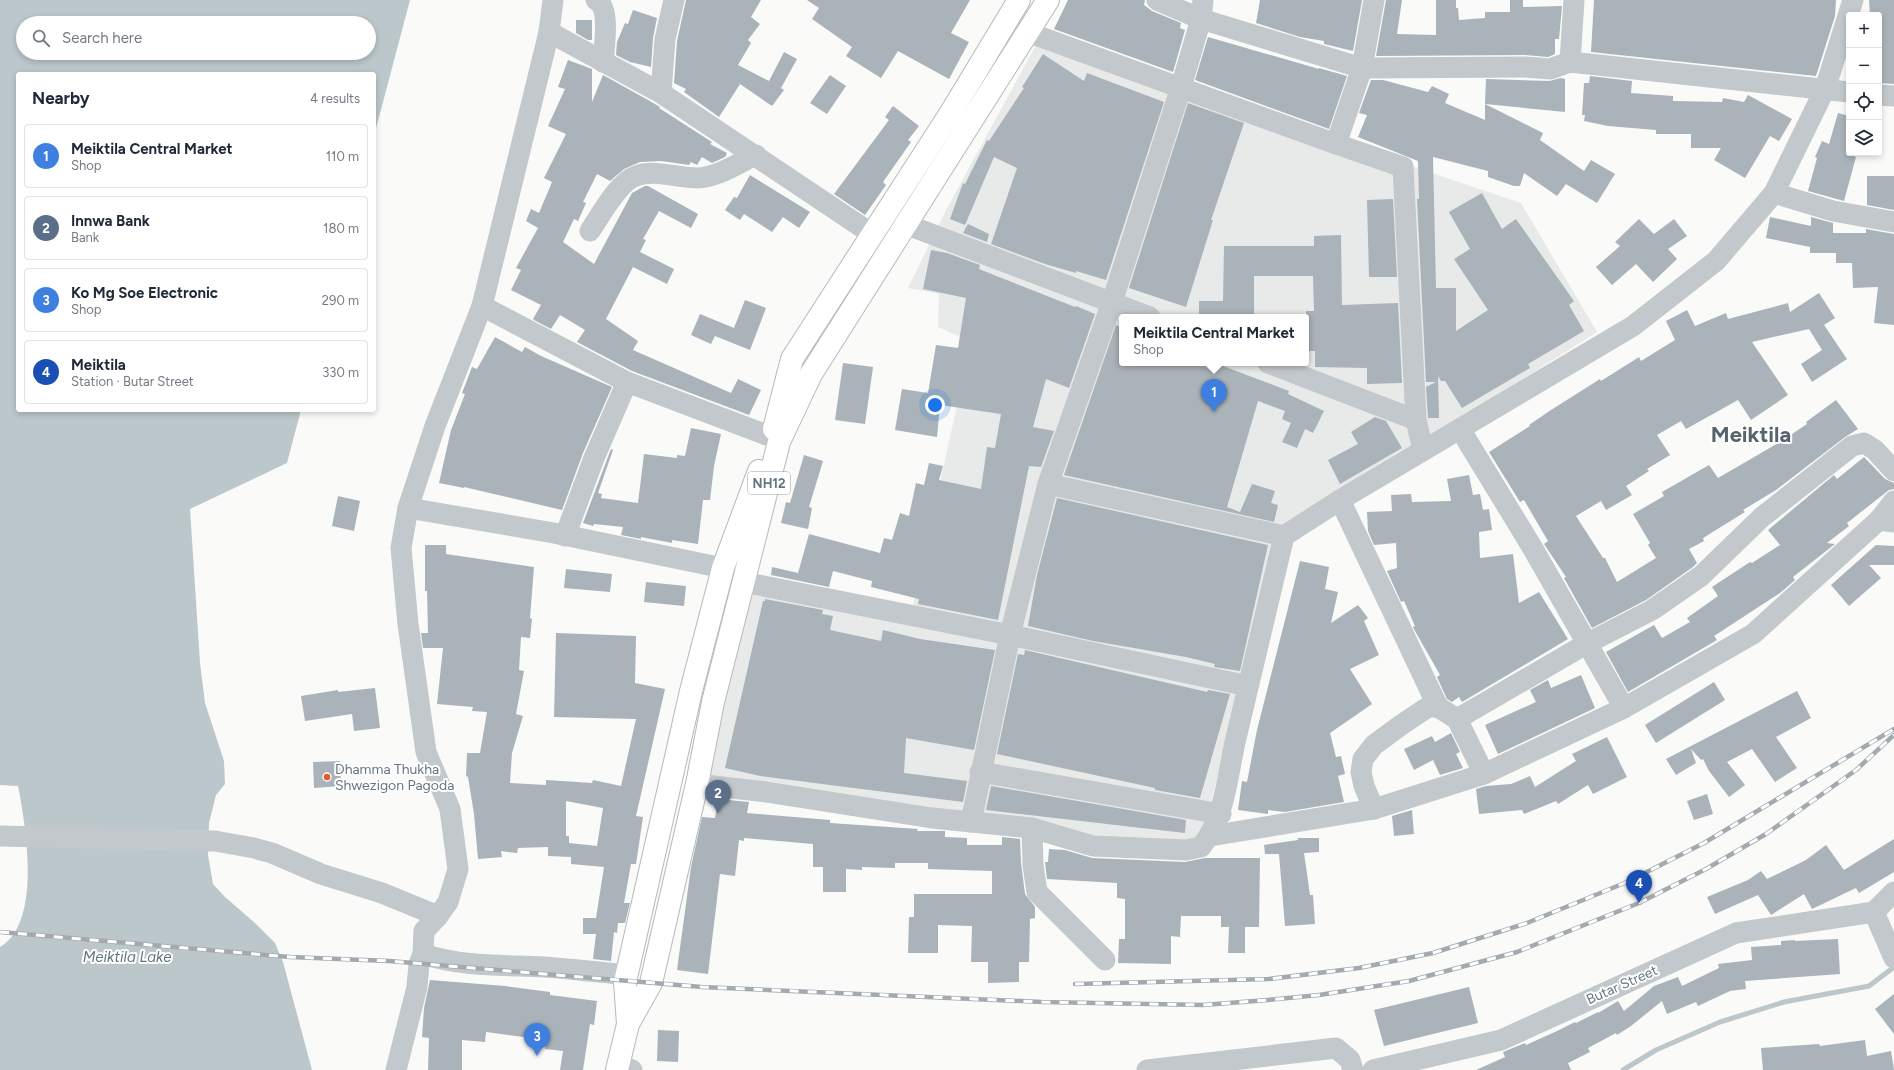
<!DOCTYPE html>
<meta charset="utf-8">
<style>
:root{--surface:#fff;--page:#f6f6f7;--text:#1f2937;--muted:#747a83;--line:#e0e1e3;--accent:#b45309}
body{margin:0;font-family:Figtree,sans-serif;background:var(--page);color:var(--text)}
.controls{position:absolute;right:12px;top:12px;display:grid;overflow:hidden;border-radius:4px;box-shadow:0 2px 6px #0003}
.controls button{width:36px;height:36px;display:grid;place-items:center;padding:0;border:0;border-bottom:1px solid var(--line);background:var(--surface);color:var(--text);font:20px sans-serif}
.you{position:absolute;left:935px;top:405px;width:14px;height:14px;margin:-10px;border:3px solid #fff;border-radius:50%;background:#1a73e8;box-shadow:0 0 0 6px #1a73e833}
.badge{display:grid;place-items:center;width:26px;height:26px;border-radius:50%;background:var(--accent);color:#fff;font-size:13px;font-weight:700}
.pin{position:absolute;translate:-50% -33px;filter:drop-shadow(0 1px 2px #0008)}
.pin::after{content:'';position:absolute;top:21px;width:14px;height:12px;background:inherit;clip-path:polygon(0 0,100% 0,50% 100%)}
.popup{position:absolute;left:1119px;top:314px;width:190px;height:52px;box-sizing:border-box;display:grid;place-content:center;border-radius:4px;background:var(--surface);filter:drop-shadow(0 1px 3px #0005);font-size:13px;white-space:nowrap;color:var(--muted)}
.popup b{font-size:15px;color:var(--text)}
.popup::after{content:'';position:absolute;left:50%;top:100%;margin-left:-8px;border:8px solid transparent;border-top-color:var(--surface)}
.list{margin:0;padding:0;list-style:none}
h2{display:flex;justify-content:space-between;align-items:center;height:52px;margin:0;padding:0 16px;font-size:17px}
h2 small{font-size:13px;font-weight:400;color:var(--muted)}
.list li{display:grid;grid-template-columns:26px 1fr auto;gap:12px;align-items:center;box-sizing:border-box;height:64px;margin:0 8px 8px;padding:0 8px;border:1px solid var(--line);border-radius:4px}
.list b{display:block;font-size:15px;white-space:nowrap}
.list p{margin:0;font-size:13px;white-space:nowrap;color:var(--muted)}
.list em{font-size:13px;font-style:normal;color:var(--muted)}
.icon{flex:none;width:22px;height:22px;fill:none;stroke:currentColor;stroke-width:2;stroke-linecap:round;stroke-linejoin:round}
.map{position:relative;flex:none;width:1894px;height:1070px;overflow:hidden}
.search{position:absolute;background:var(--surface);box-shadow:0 2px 6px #0003;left:16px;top:16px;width:360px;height:44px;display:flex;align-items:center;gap:10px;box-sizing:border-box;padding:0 14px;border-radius:22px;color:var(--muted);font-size:15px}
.panel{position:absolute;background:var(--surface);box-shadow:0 2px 6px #0003;left:16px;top:72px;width:360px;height:340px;border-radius:4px}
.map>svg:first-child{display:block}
</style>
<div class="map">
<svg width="1894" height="1070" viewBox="0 0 1894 1070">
<rect width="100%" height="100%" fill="#fafaf8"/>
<path fill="#e8e9e9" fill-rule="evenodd" d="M1043,32L1332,139L1521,203L1597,332L1274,537L1239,697L1196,856L707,783L750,579L912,609L971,342L938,327L939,294L908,288L945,212ZM1122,317H1306V363H1122Z"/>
<path fill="#bbc7cb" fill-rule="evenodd" d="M0,0H410L374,136V74H18V410H301L287,463L190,509L200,663L205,703L224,761L225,784L216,795L209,823L208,855L213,884L224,896L256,924L275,943L283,962L312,1070H0V947C42,923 26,826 18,786L0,785ZM23,23H369V53H23Z"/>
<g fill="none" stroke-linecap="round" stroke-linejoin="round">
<polyline stroke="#bbc7cb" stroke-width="5" points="1623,1070 1656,1050 1720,1022 1784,1002 1869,986 1894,967"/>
</g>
<g fill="#aab3b9" fill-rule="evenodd">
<polygon points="686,0 761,0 751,17 760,24 748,40 751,43 738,65 769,81 784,52 797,59 781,88 784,90 772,106 740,84 719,117 684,92 686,89 674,83 677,41"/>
<polygon points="807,0 970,0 951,33 969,42 949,79 898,51 881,78 846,56 852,47 812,19 819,8"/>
<polygon points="1068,0 1145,0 1144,5 1152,11 1181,23 1180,28 1185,30 1173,72 1054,29"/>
<polygon points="1260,0 1362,0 1353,51 1324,44 1324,41 1300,37 1256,23"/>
<polygon points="1386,0 1402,0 1397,34 1436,35 1436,0 1456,0 1456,8 1458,8 1459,20 1485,18 1485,12 1510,12 1510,0 1523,0 1523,7 1562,6 1559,39 1555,39 1555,54 1548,57 1525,55 1376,56"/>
<polygon points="1594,0 1836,0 1835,16 1816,76 1591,52"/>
<polygon points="1869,0 1894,0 1894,84 1879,83 1879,15 1870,15"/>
<polygon points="633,10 657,18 653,38 651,67 630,62 616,55 617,42 625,23 628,24"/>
<polygon points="576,20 592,20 592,40 588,40 576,33"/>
<polygon points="1208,37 1319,69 1319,68 1347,76 1329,129 1195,80"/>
<polygon points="1043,54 1084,81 1087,73 1164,102 1106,280 1076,271 1076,273 1045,264 991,244 1017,168 994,157 965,225 950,219 963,183 965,184 987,140 989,141 1024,88 1022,87"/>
<polygon points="568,60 592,69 592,102 603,75 648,100 660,107 659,108 712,142 710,144 727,153 725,157 712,163 702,157 697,165 691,162 689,165 661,161 640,162 624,169 610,181 597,174 583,202 586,203 578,221 574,219 563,242 594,264 632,193 645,186 648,186 698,214 691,228 659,211 643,239 646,240 640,252 674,269 667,284 633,267 606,319 638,341 633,350 731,393 738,379 761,390 749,415 632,371 577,342 585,330 560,315 551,329 534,320 533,319 541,305 511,290 521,270 516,268 538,228 526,221 531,209 539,213 552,182 544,178 566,134 548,126 565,89 558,87"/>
<polygon points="830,75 846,86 827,114 810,103"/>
<polygon points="1590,76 1632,81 1631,93 1673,96 1673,101 1722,102 1723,98 1744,102 1748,95 1792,119 1779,141 1770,136 1745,178 1714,160 1721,148 1691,148 1691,134 1656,134 1656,130 1608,126 1584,121 1585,115 1582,115 1584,83 1589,83"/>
<polygon points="1561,78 1565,79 1565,112 1485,104 1486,79 1549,81"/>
<polygon points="1371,80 1383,80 1428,92 1432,86 1449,94 1445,103 1485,120 1485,104 1543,133 1540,140 1584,171 1591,160 1615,174 1597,203 1566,184 1557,196 1524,173 1520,186 1514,186 1488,177 1488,171 1433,157 1436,288 1456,288 1456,331 1488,310 1454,259 1470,249 1449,212 1482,193 1502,229 1516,219 1574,301 1569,305 1584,331 1528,364 1530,368 1462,408 1445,381 1441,381 1438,376 1439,418 1428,418 1426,387 1436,382 1426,382 1417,199 1419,199 1418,161 1358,137 1367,115 1359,113"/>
<polygon points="1188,103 1244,123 1211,220 1213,220 1186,307 1129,288"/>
<polygon points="893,106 919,126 908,140 911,142 883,182 886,185 865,215 834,194 889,120 885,117"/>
<polygon points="1838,113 1849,116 1849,154 1856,157 1844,201 1808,191 1817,158 1815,157 1822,141 1829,144"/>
<polygon points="750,175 810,212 799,228 783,217 772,232 744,214 740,220 725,210 734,197 737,198"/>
<polygon points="1867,176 1894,176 1894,210 1867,205"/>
<polygon points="1393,199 1397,277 1369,277 1367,200"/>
<polygon points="1770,217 1811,226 1811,217 1833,223 1833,233 1866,233 1866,229 1894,234 1894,325 1874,323 1878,287 1853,288 1852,263 1836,263 1836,253 1810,253 1810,247 1766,238"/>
<polygon points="1639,219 1654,234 1674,219 1687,236 1668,249 1677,259 1653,282 1636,264 1612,285 1596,267 1620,246 1615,242"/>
<polygon points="968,224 989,234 987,242 963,233"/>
<polygon points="1341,235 1342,305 1398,303 1402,383 1367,384 1367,368 1315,367 1315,351 1306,351 1306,311 1314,311 1313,276 1254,276 1254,317 1199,317 1199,301 1223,301 1224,246 1314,246 1314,236"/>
<polygon points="931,250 947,253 980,265 979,269 1075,307 1076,306 1095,314 1069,388 1046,379 1033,427 1054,431 1041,467 1029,466 998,620 918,604 919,599 871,587 872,581 833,571 829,587 771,575 772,567 798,573 809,534 880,553 884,538 892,540 900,513 909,516 916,483 924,485 929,463 943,466 939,480 981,489 987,447 995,448 1001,414 940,405 937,437 895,430 902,389 928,393 936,345 958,348 966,298 923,289"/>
<polygon points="1819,293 1835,318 1824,325 1847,359 1812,382 1801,364 1822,350 1809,329 1752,342 1788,395 1751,420 1738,400 1686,429 1681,421 1657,435 1670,455 1647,469 1649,471 1626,486 1632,495 1606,510 1601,501 1576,516 1603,558 1605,558 1617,582 1656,558 1648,545 1650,543 1633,514 1664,496 1662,492 1709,465 1718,478 1780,442 1807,424 1806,422 1836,400 1858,429 1845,437 1776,490 1743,510 1745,512 1703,538 1704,541 1689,549 1697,563 1693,567 1646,600 1592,628 1564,578 1566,577 1544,544 1548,541 1524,500 1520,502 1489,452 1530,426 1529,425 1551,410 1600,379 1601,381 1639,357 1641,361 1675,340 1666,321 1687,310 1695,326 1726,313 1728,319 1788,303 1790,312"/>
<polygon points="745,300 766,308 750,350 715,336 711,344 691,335 700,314 734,328"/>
<polygon points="1116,325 1122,328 1122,363 1215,363 1289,391 1288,394 1324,411 1313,433 1305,429 1297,448 1282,442 1291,423 1282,419 1285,411 1258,401 1227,507 1240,512 1252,484 1275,491 1271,503 1278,505 1274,522 1064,475"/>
<polygon points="495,337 522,352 525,347 541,356 612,387 583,453 562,510 464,487 464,488 439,483 451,430 465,394 462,393 472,367 477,369"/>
<polygon points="843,363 873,367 865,424 835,420"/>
<polygon points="1375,417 1386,421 1402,448 1340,484 1328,460 1358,444 1351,432"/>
<polygon points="691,428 721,434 714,466 710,500 703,500 698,544 672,540 672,543 641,537 641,539 621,535 623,527 594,524 593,526 583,523 611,449 613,450 598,493 602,494 601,498 638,503 644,454 677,458 677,455 685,456"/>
<polygon points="804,455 823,461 809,507 812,508 808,529 781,523 786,502 790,503"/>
<polygon points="1864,457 1885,479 1894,483 1894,489 1889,490 1847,523 1849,526 1827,543 1835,544 1793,577 1795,580 1780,593 1714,636 1717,640 1628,692 1606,652 1654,625 1662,638 1690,622 1687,618 1718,596 1712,587 1750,562 1752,563 1780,545 1768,530 1834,475 1837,479"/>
<polygon points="1469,475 1473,495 1480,494 1483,510 1489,509 1492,530 1479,532 1480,558 1513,554 1519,603 1539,592 1568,639 1462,702 1459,697 1452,702 1447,699 1437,677 1440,675 1415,631 1413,627 1415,626 1404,601 1401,602 1387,571 1397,568 1396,543 1374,545 1368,531 1367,512 1392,511 1391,495 1411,494 1412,502 1451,501 1447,479"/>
<polygon points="338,496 360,501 354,531 332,526"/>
<polygon points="1057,498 1268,545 1240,671 1214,667 1215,664 1186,657 1093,641 1028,626 1037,575"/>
<path d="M425,545H446V554L534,567L530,618L532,619L530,638L521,637L519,670L524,671L516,714L523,716L512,753L510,783L546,785V780L592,783L593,780L621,786L636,719L554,717L556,633L636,636L635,683L665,689L636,816L643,817L636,864H631L624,903H630L625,923H618L617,933L614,932L611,961L593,959L596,934H583V918H596L604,867L571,864V857L548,856V847L518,848L517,853L501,851L502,857L478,859L474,814L468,777L466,776L467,753H480L487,712L472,711L473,707L437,704L443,648H423L421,633H428L427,591H425ZM566,801L603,808L597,846L569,843V836H566Z"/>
<polygon points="1876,545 1894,546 1894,565 1869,565 1881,578 1849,606 1831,585"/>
<polygon points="1300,561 1329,567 1325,589 1338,592 1331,623 1358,605 1368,618 1364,621 1379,655 1350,669 1372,704 1330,733 1336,757 1341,756 1345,774 1338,776 1344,802 1285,812 1268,810 1268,814 1238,810 1242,781 1247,782 1257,730"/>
<polygon points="566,569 612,574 610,592 564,588"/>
<polygon points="646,582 686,586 684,606 644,602"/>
<polygon points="765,599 823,610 822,614 833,616 830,630 881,641 883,630 920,639 995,650 974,750 906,738 904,773 967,781 963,802 760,776 725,768 763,601 765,601"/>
<polygon points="1025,650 1207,692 1208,690 1230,694 1200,798 1155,790 1155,788 997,754 1018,654 1024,655"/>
<polygon points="1581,675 1595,708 1498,754 1485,725 1536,702 1530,690 1548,680 1551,688"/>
<polygon points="1714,682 1725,700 1656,743 1645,725"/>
<polygon points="375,688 380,728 354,731 352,714 305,721 301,696 338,690 338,692"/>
<polygon points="1797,691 1811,718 1776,737 1797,768 1775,782 1752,749 1727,762 1745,785 1729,797 1709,771 1703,759 1701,760 1691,749 1696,763 1676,775 1666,759"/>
<polygon points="1451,733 1460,752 1456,754 1463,768 1440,775 1433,760 1414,770 1404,749 1432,736 1435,742"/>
<polygon points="1607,737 1627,777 1593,794 1588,785 1558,804 1556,801 1524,814 1522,810 1479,814 1476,789 1486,786 1511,784 1530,776 1535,787 1576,761 1572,754"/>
<polygon points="340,761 341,786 314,788 313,762"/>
<polygon points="991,786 1186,820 1185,833 986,810"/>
<polygon points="1707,794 1713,814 1694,820 1687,801"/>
<polygon points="718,799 749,802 747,813 830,820 830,823 918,829 917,831 945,831 945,837 967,838 967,845 1002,845 1002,837 1020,839 1021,863 1025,894 1035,907 1035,918 1030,919 1029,962 1019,962 1019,982 988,983 988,962 971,962 972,926 938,925 938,953 908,953 909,917 914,917 914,894 992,894 992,871 928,869 928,863 895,863 895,868 862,867 862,870 846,869 846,892 823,892 823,867 813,867 813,844 744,838 744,841 739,840 735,876 720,874 708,974 677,970 691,867 702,817 715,818"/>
<polygon points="1412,810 1414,834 1394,836 1392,816"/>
<polygon points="1298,838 1319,838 1319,852 1304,853 1310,895 1313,895 1315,924 1285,926 1279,854 1265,854 1264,845 1298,840"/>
<polygon points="1894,839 1894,872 1859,893 1856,888 1812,909 1804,894 1771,915 1758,895 1715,914 1707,897 1748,880 1761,871 1767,879 1806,860 1826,845 1844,870"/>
<polygon points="1049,849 1065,850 1092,858 1185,862 1205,858 1260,858 1259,927 1245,927 1245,953 1228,953 1229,927 1221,927 1221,916 1181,916 1180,937 1171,936 1171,964 1118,963 1119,939 1125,939 1125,899 1117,898 1117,883 1047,879 1045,862 1048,862"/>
<polygon points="1838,939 1840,974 1745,981 1746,989 1730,991 1698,1006 1696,1002 1667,1014 1662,1001 1631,1026 1617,1035 1616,1033 1588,1048 1590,1052 1568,1063 1571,1070 1476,1070 1505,1057 1503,1052 1525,1043 1526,1045 1557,1031 1575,1022 1576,1023 1598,1012 1598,1013 1618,1001 1624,1011 1654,986 1678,977 1682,986 1719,968 1718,964 1752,960 1751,947 1781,945 1781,941 1795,940 1795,941"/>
<polygon points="430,980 505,986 550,992 550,995 597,1001 594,1025 590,1024 583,1070 560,1070 563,1051 545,1049 546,1040 486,1032 485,1042 462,1040 462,1070 428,1070 429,1038 422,1037 424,1008"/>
<polygon points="1469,987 1478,1023 1384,1046 1374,1010"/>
<polygon points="1894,994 1894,1034 1875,1009"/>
<polygon points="658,1030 679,1031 678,1062 657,1061"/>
<polygon points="1865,1040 1867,1056 1891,1051 1894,1070 1763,1070 1761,1048 1819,1044 1820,1046"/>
</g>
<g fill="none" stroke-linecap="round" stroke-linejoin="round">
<g stroke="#b4b9bd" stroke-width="24">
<g id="highway">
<polyline points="774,429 792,359 952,111 1019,0"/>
<polyline points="628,1024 625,982 691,691 723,568 759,471"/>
<polyline points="617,1070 628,1024 651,983 697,784 713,702 779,442 811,374 1048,0"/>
</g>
</g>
<g stroke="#c3c8cc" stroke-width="21">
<path d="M596,0C611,7 604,47 603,62"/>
<polyline points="1157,0 1201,19 1362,68 1525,67 1550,69 1570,62 1849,92"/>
<polyline points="549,32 661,93 872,234"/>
<polyline points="1027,32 1336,144 1403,167 1416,420"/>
<polyline points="1570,62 1574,0"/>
<polyline points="661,93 665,39 674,0"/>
<polyline points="1879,95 1894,96"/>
<polyline points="1336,144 1362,68 1374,0"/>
<polyline points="1774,193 1833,211 1894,222"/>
<polyline points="905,224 1150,317"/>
<path d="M590,231C600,216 619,181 636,176C655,169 677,178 697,178C717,178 738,163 756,155"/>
<polyline points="482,306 627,382 772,437"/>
<polyline points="1268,363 1416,420 1423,450"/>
<polyline points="1460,429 1532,547 1624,708"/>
<polyline points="1048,484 1284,536"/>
<polyline points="1340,500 1438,707 1457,719 1484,774"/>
<polyline points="408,508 554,533 723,568"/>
<polyline points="1879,520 1894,501"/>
<polyline points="565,536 594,458 627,382"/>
<polyline points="743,582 1010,635 1248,686"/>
<polyline points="1457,719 1586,644 1652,610 1701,576 1762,517 1852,446 1864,443 1875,450 1894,471"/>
<polyline points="980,772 1221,814"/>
<path d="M697,784L766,792L932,818L1032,828L1093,846L1186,850L1201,847C1226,816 1227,776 1236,738C1252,671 1268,604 1284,536L1340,500L1633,326L1716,261L1774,193L1825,89L1853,0"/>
<polyline points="1374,809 1364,786 1361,772 1363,759 1374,745 1401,725 1428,707 1438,707"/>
<polyline points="971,822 1010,635 1048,484 1112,302 1181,87 1201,19 1203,0"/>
<polyline points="1032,828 1033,865 1037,892 1105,960"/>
<polyline points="0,836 215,841 254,848 272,853 321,874 382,893 438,916"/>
<polyline points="1210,836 1374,809 1484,774 1624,708 1753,634 1879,520 1894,522"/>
<polyline points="1874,912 1894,958"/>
<polyline points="1874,912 1894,892"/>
<path d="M423,954C462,967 504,965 544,967C572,969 599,972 627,975"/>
<polyline points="617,1063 632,1070"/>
<polyline points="396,1070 417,987 419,964 423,954 424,931 438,916 448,902 458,869 450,809 426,752 408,624 401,548 408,508 435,426 482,306 549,32 553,0"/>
<polyline points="1147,1070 1336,1048 1350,1060 1353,1070"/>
<polyline points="1373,1070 1501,1040 1736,933 1874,912"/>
</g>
<use href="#highway" stroke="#fff" stroke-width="22"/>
<g stroke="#a2aab0" stroke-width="4.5">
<g id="rail">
<polyline points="0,932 290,957 389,961 702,987 1042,1002 1203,1005 1268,1000 1319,995 1409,981 1517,952 1639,903 1706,869 1766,834 1856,770 1894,735"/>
<polyline points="1075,984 1269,979 1359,968 1433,953 1527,923 1627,882 1704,843 1894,729"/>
</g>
</g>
<use href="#rail" stroke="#fff" stroke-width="3" stroke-dasharray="9" stroke-linecap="butt"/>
</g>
<circle fill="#e4572e" stroke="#fff" stroke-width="1.5" cx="327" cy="777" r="4"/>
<g text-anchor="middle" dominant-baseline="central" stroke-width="4" stroke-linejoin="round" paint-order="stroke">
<rect fill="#fff" stroke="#939fa8" stroke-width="1" x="748" y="472" width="42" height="22" rx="3"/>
<g font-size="13" font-weight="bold" fill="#657683">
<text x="769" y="483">NH12</text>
</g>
<g font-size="14" fill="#657683" stroke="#fff" text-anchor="start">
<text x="335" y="769">Dhamma Thukha<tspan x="335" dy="16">Shwezigon Pagoda</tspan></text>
</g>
<g font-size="14" fill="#657683" stroke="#fff">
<text transform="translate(1622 985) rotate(-24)">Butar Street</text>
</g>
<g font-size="15" font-style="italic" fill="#60757c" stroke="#fff">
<text x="127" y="957">Meiktila Lake</text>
</g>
<g font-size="22" font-weight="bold" fill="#57646e" stroke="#fff">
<text x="1751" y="434">Meiktila</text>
</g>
</g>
</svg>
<div class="controls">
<button>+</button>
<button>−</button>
<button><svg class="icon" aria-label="locate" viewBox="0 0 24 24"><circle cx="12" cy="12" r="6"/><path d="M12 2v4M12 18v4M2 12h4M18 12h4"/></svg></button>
<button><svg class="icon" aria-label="layers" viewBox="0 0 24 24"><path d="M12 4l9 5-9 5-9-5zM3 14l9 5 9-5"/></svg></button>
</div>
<div class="you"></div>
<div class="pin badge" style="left:1214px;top:412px;background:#3f7fe0">1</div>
<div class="popup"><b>Meiktila Central Market</b>Shop</div>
<div class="pin badge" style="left:718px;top:813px;background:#5c6f8a">2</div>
<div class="pin badge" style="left:537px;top:1056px;background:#3f7fe0">3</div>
<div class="pin badge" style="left:1639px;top:903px;background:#1a4fb4">4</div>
<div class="search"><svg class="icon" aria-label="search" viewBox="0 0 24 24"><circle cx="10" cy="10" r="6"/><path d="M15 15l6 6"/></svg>Search here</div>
<section class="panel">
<h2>Nearby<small>4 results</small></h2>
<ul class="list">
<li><span class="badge" style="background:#3f7fe0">1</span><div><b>Meiktila Central Market</b><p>Shop</p></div><em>110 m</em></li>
<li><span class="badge" style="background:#5c6f8a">2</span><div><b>Innwa Bank</b><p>Bank</p></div><em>180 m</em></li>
<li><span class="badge" style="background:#3f7fe0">3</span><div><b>Ko Mg Soe Electronic</b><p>Shop</p></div><em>290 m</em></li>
<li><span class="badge" style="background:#1a4fb4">4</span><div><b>Meiktila</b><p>Station · Butar Street</p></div><em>330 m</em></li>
</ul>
</section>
</div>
